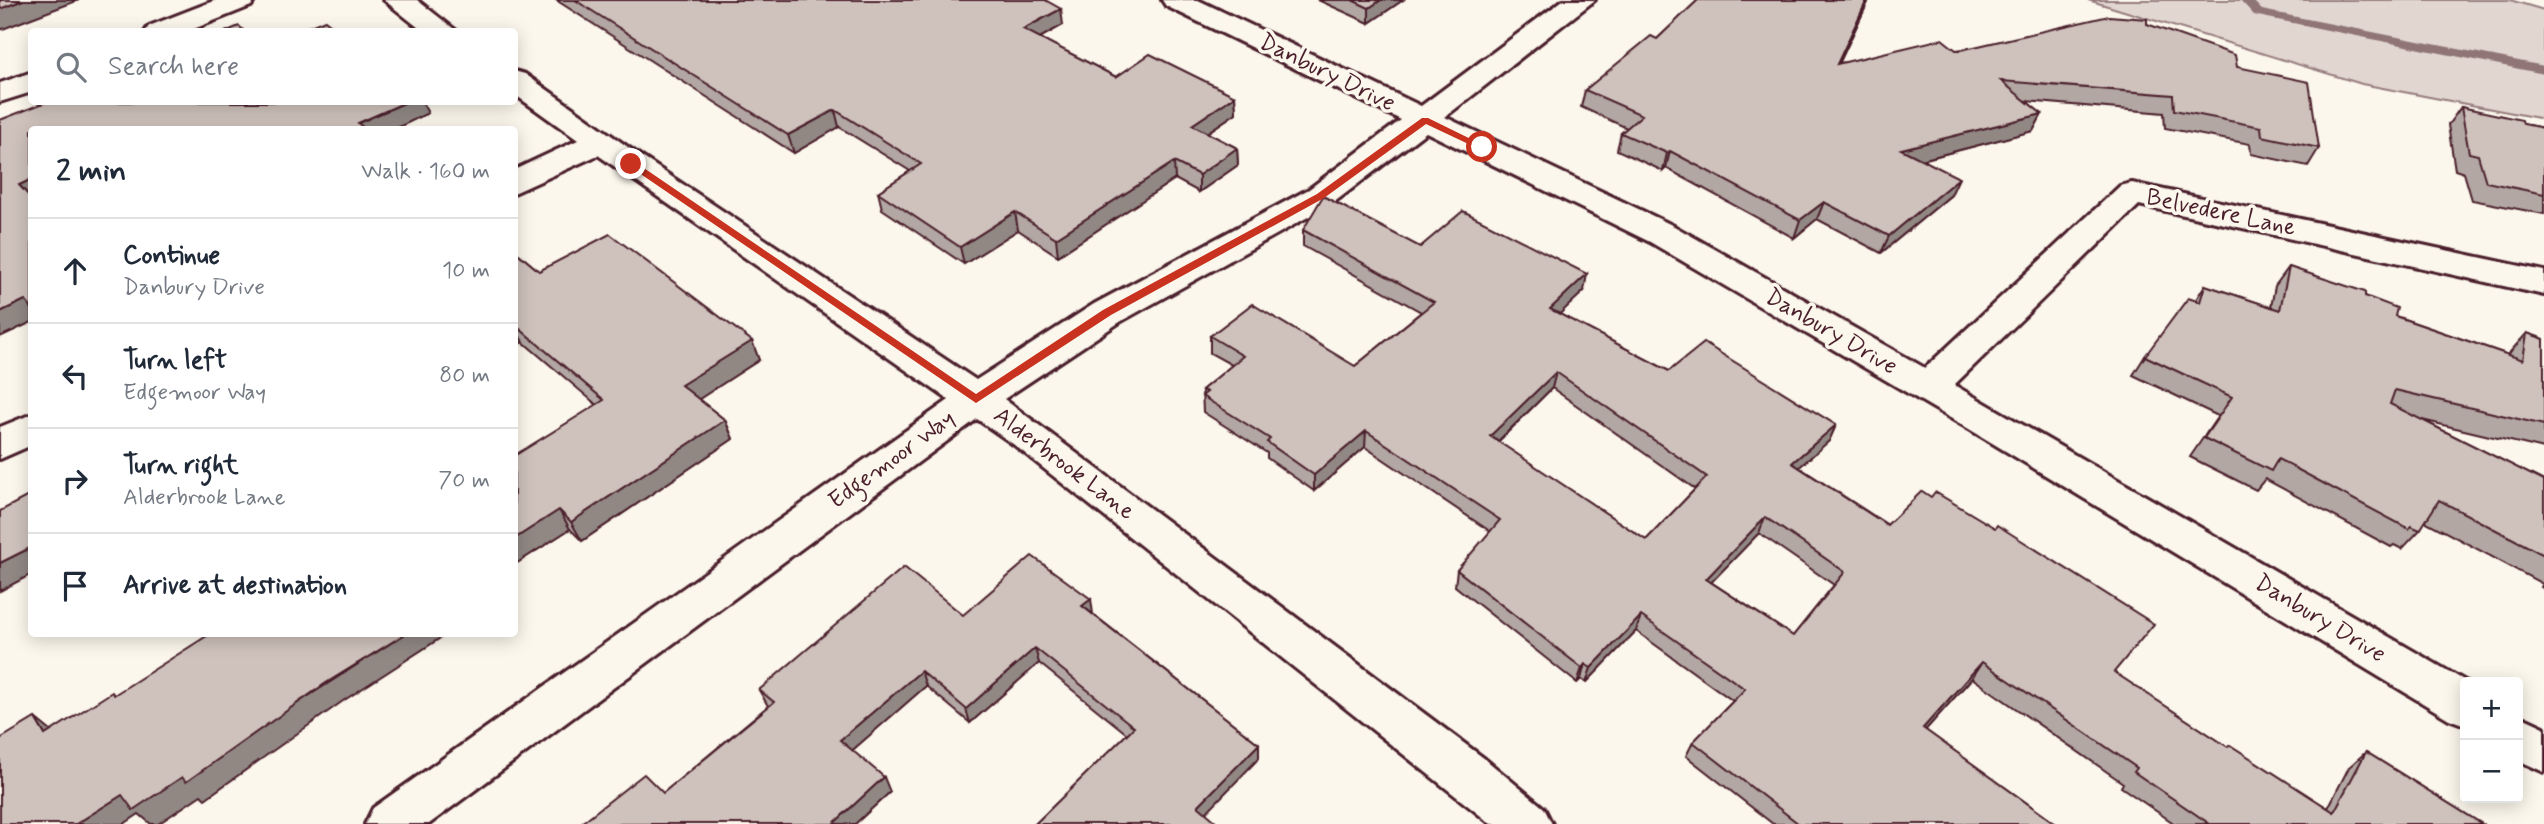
<!DOCTYPE html>
<meta charset="utf-8">
<style>
:root{--surface:#fff;--page:#f2f2f3;--text:#1f2937;--muted:#747a83;--line:#e0e1e3}
body{margin:0;font-family:Mynerve,sans-serif;background:var(--page);color:var(--text)}
.controls{position:absolute;right:21px;bottom:21px;display:grid;overflow:hidden;border-radius:7px;box-shadow:0 4px 18px #0003}
.controls button{width:63px;height:63px;display:grid;place-items:center;padding:0;border:0;border-bottom:2px solid var(--line);background:var(--surface);color:var(--text);font:35px sans-serif}
.stop{position:absolute;width:21px;height:21px;margin:-16px;border:5px solid #c8321e;border-radius:50%;background:#fff}
.stop.end{background:#c8321e;border-color:#fff;box-shadow:0 2px 7px #0008}
.list{margin:0;padding:0;list-style:none}
h2{display:flex;justify-content:space-between;align-items:center;height:91px;margin:0;padding:0 28px;font-size:30px}
h2 small{font-size:23px;font-weight:400;color:var(--muted)}
.list li{display:grid;grid-template-columns:46px 1fr auto;gap:21px;align-items:center;box-sizing:border-box;height:105px;padding:0 28px;border-top:2px solid var(--line)}
.list b{display:block;font-size:26px;white-space:nowrap}
.list p{margin:0;font-size:23px;white-space:nowrap;color:var(--muted)}
.list em{font-size:23px;font-style:normal;color:var(--muted)}
.icon{flex:none;width:38px;height:38px;fill:none;stroke:currentColor;stroke-width:2;stroke-linecap:round;stroke-linejoin:round}
.map{position:relative;flex:none;width:2544px;height:824px;overflow:hidden}
.search{position:absolute;background:var(--surface);box-shadow:0 4px 18px #0003;left:28px;top:28px;width:490px;height:77px;display:flex;align-items:center;gap:18px;box-sizing:border-box;padding:0 24px;border-radius:7px;color:var(--muted);font-size:26px}
.panel{position:absolute;background:var(--surface);box-shadow:0 4px 18px #0003;left:28px;top:126px;width:490px;height:511px;border-radius:7px}
.map>svg:first-child{display:block}
</style>
<div class="map">
<svg width="2544" height="824" viewBox="0 0 2544 824">
<rect width="100%" height="100%" fill="#fbf7ec"/>
<filter id="ink" filterUnits="userSpaceOnUse"><feTurbulence type="fractalNoise" baseFrequency=".0143" numOctaves="2"/><feDisplacementMap in="SourceGraphic" scale="14" xChannelSelector="R" yChannelSelector="G"/><feConvolveMatrix kernelMatrix="1 2 1 2 8 2 1 2 1" color-interpolation-filters="sRGB"/></filter>
<g filter="url(#ink)">
<polygon fill="#e2d7d0" stroke="#967b7e" stroke-width="2" points="2088,0 2510,0 2544,10 2544,119 2362,84"/>
<g fill="none" stroke-linecap="round" stroke-linejoin="round">
<polygon fill="#907477" fill-rule="evenodd" points="2240,0 2252,0 2262,10 2544,66 2544,74 2258,16 2254,15"/>
<g stroke="#4a1f2b" stroke-width="6">
<g id="minor">
<polygon points="216,0 255,0 251,6 186,32 145,32 149,26"/>
<polygon points="384,0 417,0 458,32 424,32"/>
<polygon points="1162,0 1198,0 1421,106 1563,0 1595,0 1445,117 1674,226 1925,368 2120,186 2132,183 2544,271 2544,295 2139,205 1954,385 2467,682 2465,725 2449,719 1969,429 1650,242 1426,132 1333,203 1120,322 1004,399 1485,759 1544,808 1552,824 1491,824 1013,444 977,419 429,824 365,824 373,808 949,400 598,155 514,193 514,170 578,140 514,94 514,71 525,74 642,157 976,380 1094,304 1309,189 1401,120 1166,6"/>
<polygon points="32,72 32,92 0,102 0,83"/>
<polygon points="32,414 32,445 0,459 0,427"/>
<polygon points="2518,715 2544,727 2544,772 2518,760"/>
</g>
</g>
<use href="#minor" fill="#fbf7ec" fill-rule="evenodd"/>
</g>
<g fill="#b2a7a2" stroke="#4a1f2b" stroke-width="2" fill-rule="evenodd">
<polygon points="556,0 1045,0 1063,25 1040,38 1116,77 1235,96 1236,113 1207,133 1237,148 1238,165 1199,192 1175,179 1058,256 1018,230 964,264 882,209 878,192 910,171 839,127 794,153"/>
<polygon points="1318,0 1403,0 1369,23"/>
<polygon points="1698,0 1869,0 1839,63 1956,50 2147,24 2237,67 2319,148 2308,166 2251,154 2250,144 2165,128 2164,113 2026,101 2042,114 2033,131 1922,160 1951,195 1881,253 1817,219 1794,238 1666,168 1663,171 1617,150 1621,133 1627,128 1581,107 1585,90 1657,39"/>
<polygon points="2461,107 2523,124 2544,128 2544,214 2472,200 2464,173 2455,170 2448,125"/>
<path d="M1303,230L1420,247L1584,291L1559,314L1669,371L1836,425L1829,441L1799,467L2228,747L2328,808L2349,767L2366,752L2482,824H2175L2121,787L2123,783L1972,678L1925,730L2056,824H1773L1686,756L1693,742L1733,701L1636,631L1586,683L1581,679L1577,683L1455,586L1457,570L1491,532L1365,447L1314,491L1267,458V453L1203,412L1202,390L1232,365L1210,353V336L1355,366L1421,312L1303,246ZM1552,388L1695,489L1646,540L1498,442ZM1759,533L1834,585L1793,636L1711,582Z"/>
<polygon points="514,250 539,271 752,341 759,360 698,399 725,420 733,439 582,541 570,529 514,565 514,452 517,454 597,405 523,342 514,347"/>
<polygon points="2289,267 2365,296 2395,316 2509,355 2510,352 2527,333 2544,339 2544,449 2422,420 2544,481 2544,589 2541,587 2543,584 2425,521 2420,530 2402,549 2394,545 2391,547 2265,479 2256,490 2190,457 2218,416 2133,375 2145,356 2195,301 2205,285 2271,307 2275,286"/>
<polygon points="1093,614 1259,744 1259,758 1035,824 1127,734 1039,663 970,723 926,686 852,750 890,792 855,824 580,824 663,793 768,706 759,690 963,615"/>
</g>
<g fill="#918884" stroke="#4a1f2b" stroke-width="2">
<polygon points="23,0 79,0 0,30 0,9"/>
<polygon points="1381,0 1403,0 1369,23 1369,8"/>
<polygon points="1867,0 1869,0 1831,81 1837,64"/>
<polygon points="1061,9 1063,25 1025,46 1023,29"/>
<polygon points="1235,96 1236,113 1193,142 1192,125"/>
<polygon points="406,102 422,102 428,113 393,130 361,130 358,123"/>
<polygon points="835,110 839,127 794,153 788,135"/>
<polygon points="2042,114 2033,131 1894,167 1901,149"/>
<polygon points="1237,148 1238,165 1199,192 1199,175"/>
<polygon points="1670,151 1666,168 1663,171 1667,153"/>
<polygon points="1174,162 1175,179 1058,256 1056,238"/>
<polygon points="1959,178 1951,195 1881,253 1889,236"/>
<polygon points="32,179 32,200 19,185"/>
<polygon points="1824,202 1817,219 1794,238 1800,220"/>
<polygon points="1015,212 1018,230 964,264 960,247"/>
<polygon points="1587,274 1584,291 1547,326 1550,309"/>
<polygon points="25,300 32,308 32,322 0,337 0,312"/>
<polygon points="514,327 523,342 514,347"/>
<polygon points="752,341 759,360 690,405 681,385"/>
<polygon points="1556,372 1552,388 1487,452 1490,436"/>
<polygon points="725,420 733,439 582,541 571,522"/>
<polygon points="1836,425 1829,441 1786,479 1792,463"/>
<polygon points="1366,431 1365,447 1314,491 1314,475"/>
<polygon points="559,510 570,529 514,565 514,539"/>
<polygon points="1765,517 1759,533 1700,594 1706,579"/>
<polygon points="32,547 32,574 0,591 0,563"/>
<polygon points="1091,599 1093,614 1082,606"/>
<polygon points="1641,616 1636,631 1586,683 1591,668"/>
<polygon points="405,634 444,634 445,635 343,701 205,799 201,795 158,824 151,824 139,814 124,824 76,824 122,795 182,777"/>
<polygon points="1035,648 1039,663 970,723 966,709"/>
<polygon points="1982,662 1972,678 1914,743 1923,728"/>
<polygon points="1585,664 1581,679 1577,683 1582,668"/>
<polygon points="921,671 926,686 847,755 840,740"/>
<polygon points="35,718 57,736 45,735"/>
<polygon points="1259,744 1259,758 1199,820 1198,806"/>
<polygon points="884,777 890,792 855,824 833,824"/>
</g>
<g fill="#cfc2bc" stroke="#4a1f2b" stroke-width="2" fill-rule="evenodd">
<polygon points="0,0 23,0 0,9"/>
<polygon points="575,0 1045,0 1061,9 1023,29 1116,77 1150,54 1235,96 1192,125 1237,148 1199,175 1174,162 1056,238 1015,212 960,247 878,192 921,164 835,110 788,135"/>
<polygon points="1352,0 1381,0 1369,8"/>
<polygon points="1698,0 1867,0 1837,64 1942,39 1956,50 1961,50 2109,16 2147,19 2147,24 2235,55 2237,67 2309,82 2319,148 2262,136 2261,127 2174,110 2173,95 2001,81 2042,114 1901,149 1959,178 1889,236 1824,202 1800,220 1670,151 1667,153 1621,133 1642,115 1585,90 1651,36 1657,39"/>
<polygon points="325,20 340,32 296,32"/>
<polygon points="239,26 245,32 225,32"/>
<polygon points="46,102 406,102 358,123 366,130 32,130 32,179 19,185 32,199 32,309 25,300 0,312 0,120"/>
<polygon points="2461,107 2522,120 2523,124 2544,128 2544,194 2486,182 2478,155 2469,153"/>
<path d="M1323,196L1420,247L1463,211L1587,274L1550,309L1669,371L1704,343L1836,425L1792,463L1887,525L1922,491L1931,497L1935,492L1995,528L1997,525L2154,624L2114,672L2228,747L2230,745L2334,812L2366,752L2482,824H2210L2134,772L2137,768L1982,662L1923,728L2056,824H1799L1693,742L1745,689L1641,616L1591,668L1585,664L1582,668L1457,570L1500,520L1366,431L1314,475L1267,442L1270,439L1202,396L1207,392L1202,390L1243,356L1210,336L1252,304L1355,366L1434,302L1303,230ZM1556,372L1707,477L1646,540L1490,436ZM1765,517L1845,572L1793,636L1706,579Z"/>
<polygon points="610,234 752,341 681,385 725,420 571,522 559,510 514,539 514,452 517,454 604,400 514,324 514,250 539,271"/>
<polygon points="2289,267 2365,292 2365,296 2397,308 2395,316 2523,360 2527,333 2544,339 2544,425 2395,390 2390,404 2544,481 2544,555 2439,500 2420,530 2411,526 2409,529 2278,459 2271,471 2204,438 2232,397 2145,356 2188,298 2200,302 2205,285 2280,310"/>
<polygon points="32,494 32,547 0,563 0,511"/>
<polygon points="1032,556 1091,599 1082,606 1259,744 1198,806 1219,824 1035,824 1134,727 1035,648 966,709 921,671 840,740 884,777 833,824 580,824 644,774 663,793 774,702 759,690 904,567 963,615"/>
<polygon points="210,634 405,634 326,683 186,782 182,777 133,810 122,795 76,824 0,824 0,739 35,718 45,735 112,692 114,695"/>
</g>
</g>
<polygon fill="#c8321e" points="1422,118 1428,118 1487,147 1479,149 1426,124 1324,198 1111,315 976,403 626,164 635,162 976,394 1103,310 1317,194"/>
<g text-anchor="middle" dominant-baseline="central" stroke-width="7" stroke-linejoin="round" paint-order="stroke">
<g font-size="24" fill="#4a1f2b" stroke="#fbf7ec">
<text transform="translate(1327 73) rotate(26)">Danbury Drive</text>
<text transform="translate(2221 213) rotate(12)">Belvedere Lane</text>
<text transform="translate(1831 332) rotate(30)">Danbury Drive</text>
<text transform="translate(892 460) rotate(-36)">Edgemoor Way</text>
<text transform="translate(1064 464) rotate(37)">Alderbrook Lane</text>
<text transform="translate(2320 619) rotate(31)">Danbury Drive</text>
</g>
</g>
</svg>
<div class="controls">
<button>+</button>
<button>−</button>
</div>
<div class="stop" style="left:1482px;top:147px"></div>
<div class="stop end" style="left:631px;top:164px"></div>
<div class="search"><svg class="icon" aria-label="search" viewBox="0 0 24 24"><circle cx="10" cy="10" r="6"/><path d="M15 15l6 6"/></svg>Search here</div>
<section class="panel">
<h2>2 min<small>Walk · 160 m</small></h2>
<ul class="list">
<li><svg class="icon" aria-label="ahead" viewBox="0 0 24 24"><path d="M12 20V5M6 11l6-6 6 6"/></svg><div><b>Continue</b><p>Danbury Drive</p></div><em>10 m</em></li>
<li><svg class="icon" aria-label="left" viewBox="0 0 24 24"><path d="M17 20v-9H6M10 6l-5 5 5 5"/></svg><div><b>Turn left</b><p>Edgemoor Way</p></div><em>80 m</em></li>
<li><svg class="icon" aria-label="right" viewBox="0 0 24 24"><path d="M7 20v-9h11M14 6l5 5-5 5"/></svg><div><b>Turn right</b><p>Alderbrook Lane</p></div><em>70 m</em></li>
<li><svg class="icon" aria-label="arrive" viewBox="0 0 24 24"><path d="M6 21V4h12l-3 4 3 4H6"/></svg><div><b>Arrive at destination</b></div></li>
</ul>
</section>
</div>
